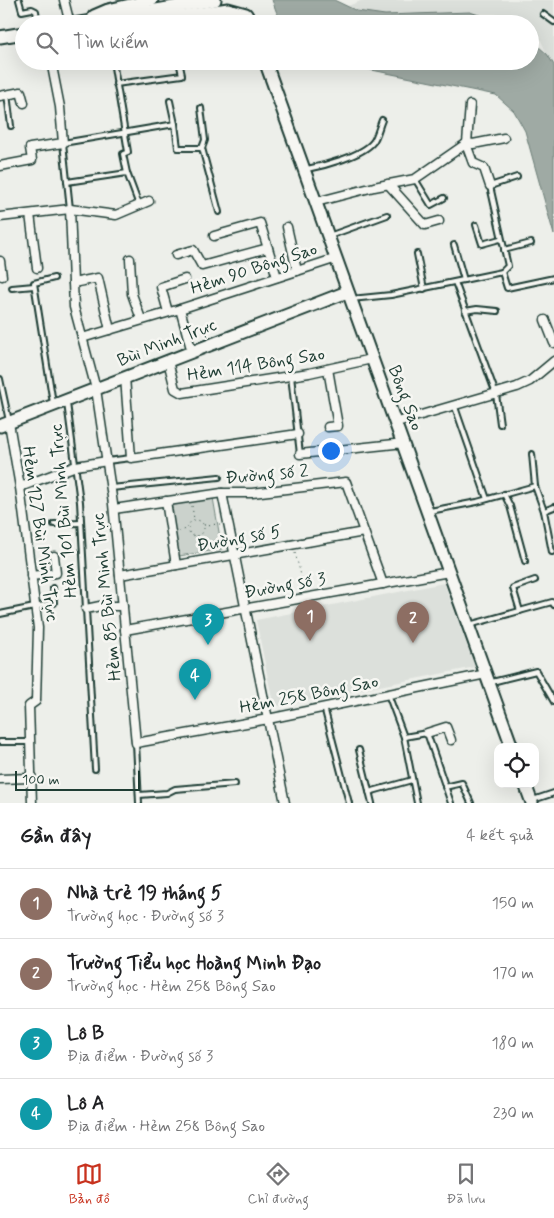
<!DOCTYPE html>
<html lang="vi">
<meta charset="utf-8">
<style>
:root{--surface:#fff;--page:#f2f2f2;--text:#202124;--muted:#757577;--line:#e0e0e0;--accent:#c8321e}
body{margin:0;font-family:Mynerve,sans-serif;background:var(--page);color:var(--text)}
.controls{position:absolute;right:15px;bottom:15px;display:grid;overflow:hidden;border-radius:10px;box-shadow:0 5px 20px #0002}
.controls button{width:45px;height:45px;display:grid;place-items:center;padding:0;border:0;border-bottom:1px solid var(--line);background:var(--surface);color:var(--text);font:25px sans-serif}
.scale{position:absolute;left:15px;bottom:12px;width:125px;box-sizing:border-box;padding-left:5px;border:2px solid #1f3d34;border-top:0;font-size:14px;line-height:18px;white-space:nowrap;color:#1f3d34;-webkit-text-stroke:4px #f6f6f2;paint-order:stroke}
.you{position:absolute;left:330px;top:450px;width:18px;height:18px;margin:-12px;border:4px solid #fff;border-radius:50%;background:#1a73e8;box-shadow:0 0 0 8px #1a73e833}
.badge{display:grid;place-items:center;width:32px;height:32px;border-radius:50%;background:var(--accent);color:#fff;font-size:16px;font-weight:700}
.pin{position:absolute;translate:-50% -41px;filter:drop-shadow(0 1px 2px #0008)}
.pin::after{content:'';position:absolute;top:26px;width:18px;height:15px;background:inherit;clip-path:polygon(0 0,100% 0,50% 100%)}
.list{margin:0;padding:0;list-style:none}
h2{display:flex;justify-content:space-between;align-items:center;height:65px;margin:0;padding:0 20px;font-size:21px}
h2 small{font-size:16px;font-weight:400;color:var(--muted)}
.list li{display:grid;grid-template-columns:32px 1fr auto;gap:15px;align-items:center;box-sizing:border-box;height:70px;padding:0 20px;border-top:1px solid var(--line)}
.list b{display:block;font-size:19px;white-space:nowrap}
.list p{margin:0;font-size:16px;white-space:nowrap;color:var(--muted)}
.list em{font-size:16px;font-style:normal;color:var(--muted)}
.icon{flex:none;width:28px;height:28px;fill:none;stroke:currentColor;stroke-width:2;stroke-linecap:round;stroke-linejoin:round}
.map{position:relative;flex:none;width:554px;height:803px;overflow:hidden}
.search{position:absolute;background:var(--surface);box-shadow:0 5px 20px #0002;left:15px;right:15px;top:15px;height:55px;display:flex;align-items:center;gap:12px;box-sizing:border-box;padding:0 18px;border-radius:28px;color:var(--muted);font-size:19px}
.sheet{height:345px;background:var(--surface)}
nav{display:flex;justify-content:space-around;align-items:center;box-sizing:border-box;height:70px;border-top:1px solid var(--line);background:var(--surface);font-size:14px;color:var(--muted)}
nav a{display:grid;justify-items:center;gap:2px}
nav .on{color:var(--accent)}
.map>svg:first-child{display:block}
</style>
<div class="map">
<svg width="554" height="803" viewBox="0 0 554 803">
<rect width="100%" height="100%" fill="#edefea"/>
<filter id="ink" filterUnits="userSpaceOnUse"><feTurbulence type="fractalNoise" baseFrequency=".02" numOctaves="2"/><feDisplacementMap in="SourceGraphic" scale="10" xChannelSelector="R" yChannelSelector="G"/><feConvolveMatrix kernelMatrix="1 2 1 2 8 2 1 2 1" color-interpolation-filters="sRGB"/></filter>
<g filter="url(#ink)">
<g fill="#dce0db">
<polygon points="363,0 554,0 554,71 540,38 530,32 530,24 519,24 495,14 464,14 383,21 348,6"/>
<polygon points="444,583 475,667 274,707 256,620"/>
</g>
<polygon fill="#cbd2cc" stroke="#758880" points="213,498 222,549 179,556 170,505"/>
<g fill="#9faaa4" stroke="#6c7e77">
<polygon points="272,0 334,0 357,11 385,15 470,12 506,24 281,24"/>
<polygon points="530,39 547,54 554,65 554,235 525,131 514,111 496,95 327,61 530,61"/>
</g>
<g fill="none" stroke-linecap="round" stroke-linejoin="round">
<g stroke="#1f3d34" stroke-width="8">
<g id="lane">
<polyline points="19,0 22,11 32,9 36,11 38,24"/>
<polyline points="543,14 554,22"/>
<polyline points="113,61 128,152 123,154 127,173 139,205"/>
<polyline points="232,61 239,61"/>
<polyline points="116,84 182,75 179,61 182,61"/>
<polyline points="7,94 11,126"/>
<polyline points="170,101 175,124"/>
<polyline points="201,108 205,140 202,148"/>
<path d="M307,169C323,166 362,156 373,142C377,137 379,127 382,120"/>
<polyline points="415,179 431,205 444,198"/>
<polyline points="67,182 127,173"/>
<polyline points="70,209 63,143 175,124 178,148 202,148 219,212"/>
<polyline points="476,225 482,244 500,239"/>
<polyline points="329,236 387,215"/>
<polyline points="454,245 464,280"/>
<polyline points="504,250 531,243"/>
<polyline points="417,254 424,289"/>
<polyline points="502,272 508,266 490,186 517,177"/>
<polyline points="455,282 496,394 500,424"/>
<polyline points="12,288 34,286"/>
<polyline points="351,299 391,295 502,272 507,288 554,278"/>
<polyline points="465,311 477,309 497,311"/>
<polyline points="291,376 300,454"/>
<polyline points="0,379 9,421"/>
<polyline points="53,403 34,283 54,278"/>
<polyline points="67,403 80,502 95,769"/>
<polyline points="455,407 487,499"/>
<polyline points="532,454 535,486"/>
<polyline points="107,461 131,458"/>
<polyline points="111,488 219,477"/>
<polyline points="504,494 510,506 525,561"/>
<polyline points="430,511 477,502 535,486 544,511 552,552"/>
<polyline points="544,511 554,507"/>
<polyline points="54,524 81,523"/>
<polyline points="520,611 513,588 535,580"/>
<polyline points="0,614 54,603 53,588"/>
<polyline points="469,625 552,602 554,605"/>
<polyline points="492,682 536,671 554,702"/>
<polyline points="388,694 404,737 417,803"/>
<polyline points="324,707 349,803"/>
<polyline points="404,737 427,733 451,803"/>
<polyline points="0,742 30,742"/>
<polyline points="136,743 139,803"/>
<polyline points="359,750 372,803"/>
<polyline points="445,787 462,783 471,803"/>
<polyline points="369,792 412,780"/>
<polyline points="139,795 167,793 175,789 235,784"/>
<polyline points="533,800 554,793"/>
</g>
</g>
<g stroke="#1f3d34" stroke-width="11">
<g id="street">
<polyline points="64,0 70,24"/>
<polyline points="0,96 21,92 24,103"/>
<polyline points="467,143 470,105"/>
<polyline points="466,144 473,163 484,168 490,186"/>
<polyline points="0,166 32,160 30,148 63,143 60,107 51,61"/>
<polyline points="388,184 425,225 439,221"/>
<polyline points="316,202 374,187 415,179 467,143 473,144 504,138"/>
<polyline points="70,209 74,307 96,389 113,504 136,743 268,719 486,674"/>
<polyline points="30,214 37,268"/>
<polyline points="0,217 70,209 116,215 149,201"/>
<polyline points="287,227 297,271"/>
<polyline points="214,236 260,223 277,277"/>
<polyline points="176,255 193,250 202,266 268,248"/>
<polyline points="130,259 132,294 141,319"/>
<polyline points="0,261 2,276"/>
<polyline points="73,283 98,278 110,330"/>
<polyline points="180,309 337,258"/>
<polyline points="168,312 161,287 185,279"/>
<polyline points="545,320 554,343"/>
<polyline points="82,338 180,309 192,352"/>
<polyline points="168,361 175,389 182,393 309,373 372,359"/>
<polyline points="328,369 338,426 328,427"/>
<polyline points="125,377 131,458 298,434"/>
<polyline points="397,422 517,387 530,381 554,361"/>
<polyline points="9,423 20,487 38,628 36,701 29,706 32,803"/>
<polyline points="300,454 404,443"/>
<polyline points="20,487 76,466 107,461"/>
<polyline points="222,493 285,803"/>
<polyline points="166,501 176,565"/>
<polyline points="114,509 222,493 252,493 346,482 383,584"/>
<polyline points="120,575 364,532"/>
<polyline points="31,576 56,573 54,556"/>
<polyline points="86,609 100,606 123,606"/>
<polyline points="125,630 449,572"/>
<polyline points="427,733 446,727 451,740"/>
<polyline points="0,779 30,778"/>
</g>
</g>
<g stroke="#1f3d34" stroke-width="15">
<g id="secondary">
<polyline points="94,16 108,10 152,0"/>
<polyline points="74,24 215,0"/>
<polyline points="132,24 228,9 246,14 252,24"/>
<polyline points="0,37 24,33"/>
<polyline points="265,61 512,747"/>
<polyline points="0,426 347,292"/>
<polyline points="525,784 532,803"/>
</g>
</g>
<g stroke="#1f3d34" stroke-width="1" stroke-dasharray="1 4" stroke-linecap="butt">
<polyline points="192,506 194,519"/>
<circle cx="196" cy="528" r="8"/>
<polyline points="204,525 220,524"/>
<polyline points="179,531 187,529"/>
<polyline points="197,536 200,552"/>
<polyline points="295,553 305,590"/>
</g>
<use href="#lane" stroke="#f6f6f2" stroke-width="4"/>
<use href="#street" stroke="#f6f6f2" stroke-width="8"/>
<use href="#secondary" stroke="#f6f6f2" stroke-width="11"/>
</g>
</g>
<g text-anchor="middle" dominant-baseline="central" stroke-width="5" stroke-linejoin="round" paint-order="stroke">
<g font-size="18" fill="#1f3d34" stroke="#f6f6f2">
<text transform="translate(254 269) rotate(-18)">Hẻm 90 Bông Sao</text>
<text transform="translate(167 343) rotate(-21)">Bùi Minh Trực</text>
<text transform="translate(256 365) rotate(-9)">Hẻm 114 Bông Sao</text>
<text transform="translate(405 398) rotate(69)">Bông Sao</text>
<text transform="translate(267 475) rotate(-5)">Đường số 2</text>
<text transform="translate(64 511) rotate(-95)">Hẻm 101 Bùi Minh Trực</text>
<text transform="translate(40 534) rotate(82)">Hẻm 127 Bùi Minh Trực</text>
<text transform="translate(239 539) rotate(-10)">Đường số 5</text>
<text transform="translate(285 586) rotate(-10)">Đường số 3</text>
<text transform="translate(107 597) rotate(-96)">Hẻm 85 Bùi Minh Trực</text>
<text transform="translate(309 695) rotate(-11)">Hẻm 258 Bông Sao</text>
</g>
</g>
</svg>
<div class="controls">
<button><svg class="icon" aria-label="locate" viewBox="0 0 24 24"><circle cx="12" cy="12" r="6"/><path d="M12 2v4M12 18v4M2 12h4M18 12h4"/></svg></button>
</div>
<div class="scale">100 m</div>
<div class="you"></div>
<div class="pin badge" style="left:310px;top:641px;background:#8d6e63">1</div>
<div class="pin badge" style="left:413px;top:643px;background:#8d6e63">2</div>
<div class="pin badge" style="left:208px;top:645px;background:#0f9aa8">3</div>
<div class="pin badge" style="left:195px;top:700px;background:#0f9aa8">4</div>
<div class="search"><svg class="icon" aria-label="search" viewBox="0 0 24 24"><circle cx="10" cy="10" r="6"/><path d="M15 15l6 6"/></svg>Tìm kiếm</div>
</div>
<section class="sheet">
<h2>Gần đây<small>4 kết quả</small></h2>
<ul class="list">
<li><span class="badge" style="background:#8d6e63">1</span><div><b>Nhà trẻ 19 tháng 5</b><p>Trường học · Đường số 3</p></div><em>150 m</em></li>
<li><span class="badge" style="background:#8d6e63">2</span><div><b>Trường Tiểu học Hoàng Minh Đạo</b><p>Trường học · Hẻm 258 Bông Sao</p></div><em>170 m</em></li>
<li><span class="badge" style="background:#0f9aa8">3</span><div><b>Lô B</b><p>Địa điểm · Đường số 3</p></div><em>180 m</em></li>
<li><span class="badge" style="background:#0f9aa8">4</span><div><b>Lô A</b><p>Địa điểm · Hẻm 258 Bông Sao</p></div><em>230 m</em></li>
</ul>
</section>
<nav>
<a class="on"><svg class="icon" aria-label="map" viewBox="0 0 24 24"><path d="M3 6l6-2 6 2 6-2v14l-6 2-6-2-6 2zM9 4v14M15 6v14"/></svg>Bản đồ</a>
<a><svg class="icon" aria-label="directions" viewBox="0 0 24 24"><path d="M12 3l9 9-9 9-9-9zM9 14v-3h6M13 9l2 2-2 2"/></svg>Chỉ đường</a>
<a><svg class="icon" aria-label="saved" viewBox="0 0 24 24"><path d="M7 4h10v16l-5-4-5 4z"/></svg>Đã lưu</a>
</nav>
